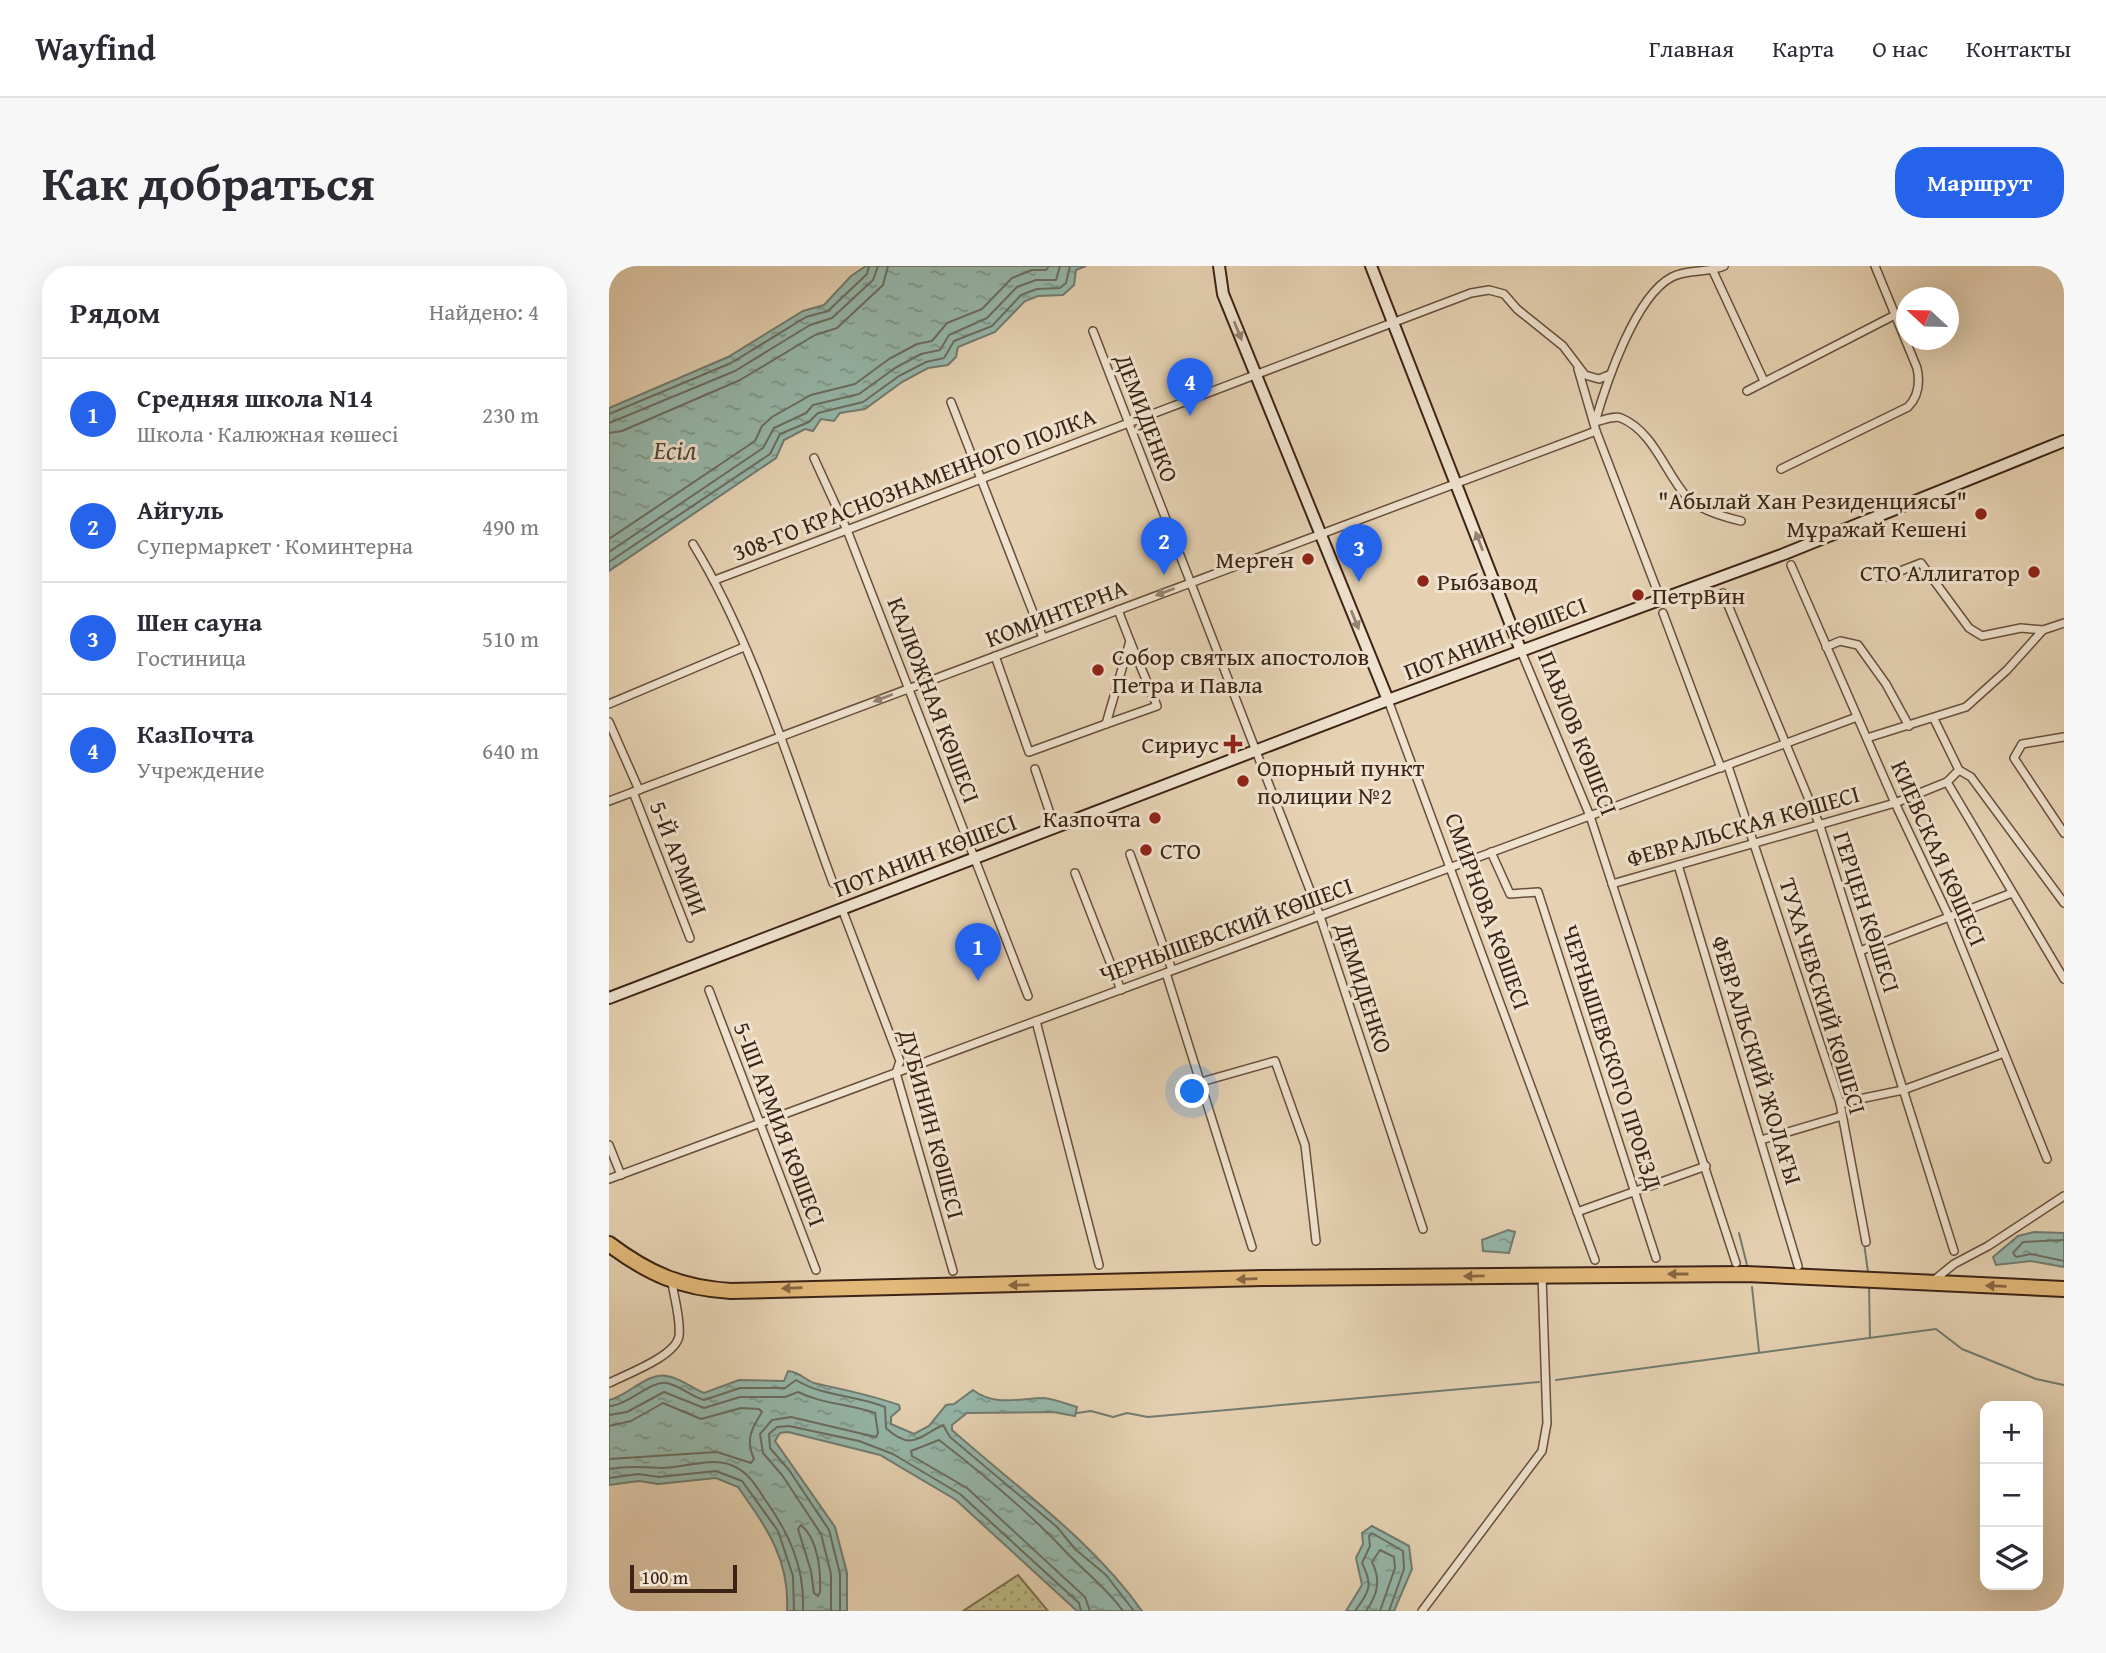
<!DOCTYPE html>
<html lang="ru">
<meta charset="utf-8">
<style>
:root{--surface:#fff;--page:#f7f7f7;--text:#2b2b33;--muted:#7c7c81;--line:#e1e1e2;--accent:#2563eb}
body{margin:0;font-family:"Gentium Book Plus",serif;background:var(--page);color:var(--text)}
.controls{position:absolute;right:21px;bottom:21px;display:grid;overflow:hidden;border-radius:14px;box-shadow:0 7px 28px #0002}
.controls button{width:63px;height:63px;display:grid;place-items:center;padding:0;border:0;border-bottom:2px solid var(--line);background:var(--surface);color:var(--text);font:35px sans-serif}
.compass{position:absolute;left:1287px;top:21px;width:63px;height:63px;border-radius:50%;background:var(--surface);box-shadow:0 7px 28px #0002;rotate:292deg}
.scale{position:absolute;left:21px;bottom:18px;width:107px;box-sizing:border-box;padding-left:7px;border:4px solid #3d2315;border-top:0;font-size:19px;line-height:24px;white-space:nowrap;color:#3d2315;-webkit-text-stroke:5px #efe2ce;paint-order:stroke}
.you{position:absolute;left:584px;top:826px;width:24px;height:24px;margin:-18px;border:5px solid #fff;border-radius:50%;background:#1a73e8;box-shadow:0 0 0 10px #1a73e833}
.badge{display:grid;place-items:center;width:46px;height:46px;border-radius:50%;background:var(--accent);color:#fff;font-size:23px;font-weight:700}
.pin{position:absolute;translate:-50% -58px;filter:drop-shadow(0 2px 4px #0008)}
.pin::after{content:'';position:absolute;top:37px;width:24px;height:21px;background:inherit;clip-path:polygon(0 0,100% 0,50% 100%)}
.list{margin:0;padding:0;list-style:none}
h2{display:flex;justify-content:space-between;align-items:center;height:91px;margin:0;padding:0 28px;font-size:30px}
h2 small{font-size:23px;font-weight:400;color:var(--muted)}
.list li{display:grid;grid-template-columns:46px 1fr auto;gap:21px;align-items:center;box-sizing:border-box;height:112px;padding:0 28px;border-top:2px solid var(--line)}
.list b{display:block;font-size:26px;white-space:nowrap}
.list p{margin:0;font-size:23px;white-space:nowrap;color:var(--muted)}
.list em{font-size:23px;font-style:normal;color:var(--muted)}
.icon{flex:none;width:38px;height:38px;fill:none;stroke:currentColor;stroke-width:2;stroke-linecap:round;stroke-linejoin:round}
.map{position:relative;flex:none;width:1455px;height:1345px;overflow:hidden;border-radius:28px}
header{display:flex;align-items:center;gap:42px;box-sizing:border-box;height:98px;padding:0 35px;background:var(--surface);border-bottom:2px solid var(--line)}
header strong{font-size:33px}
nav{display:flex;gap:38px;margin-inline-start:auto;font-size:24px}
.intro{display:flex;align-items:center;justify-content:space-between;box-sizing:border-box;height:168px;padding:0 42px}
h1{margin:0;font-size:49px}
.button{padding:18px 32px;border-radius:28px;background:var(--accent);color:#fff;font-size:24px;font-weight:700}
main{display:flex;gap:42px;padding:0 42px}
aside{flex:1;background:var(--surface);border-radius:28px;box-shadow:0 7px 28px #0002}
.map>svg:first-child{display:block}
</style>
<header>
<strong>Wayfind</strong>
<nav><a>Главная</a><a>Карта</a><a>О нас</a><a>Контакты</a></nav>
</header>
<div class="intro"><h1>Как добраться</h1><a class="button">Маршрут</a></div>
<main>
<aside>
<h2>Рядом<small>Найдено: 4</small></h2>
<ul class="list">
<li><span class="badge">1</span><div><b>Средняя школа N14</b><p>Школа · Калюжная көшесі</p></div><em>230 m</em></li>
<li><span class="badge">2</span><div><b>Айгуль</b><p>Супермаркет · Коминтерна</p></div><em>490 m</em></li>
<li><span class="badge">3</span><div><b>Шен сауна</b><p>Гостиница</p></div><em>510 m</em></li>
<li><span class="badge">4</span><div><b>КазПочта</b><p>Учреждение</p></div><em>640 m</em></li>
</ul>
</aside>
<div class="map">
<svg width="1455" height="1345" viewBox="0 0 1455 1345">
<defs>
<pattern id="garden-dots" width="8" height="8" patternUnits="userSpaceOnUse" patternTransform="scale(1.75)"><rect width="8" height="8" fill="#bdba87"/><path d="M2 2h.1M6 6h.1" fill="none" stroke="#9b976d" stroke-width="1.8" stroke-linecap="round"/></pattern>
<pattern id="water-ripples" width="26" height="14" patternUnits="userSpaceOnUse" patternTransform="scale(1.75)"><rect width="26" height="14" fill="#96b8ac"/><path d="M2 4q2-2 4 0t4 0M15 11q2-2 4 0t4 0" fill="none" stroke="#7c958b"/></pattern>
</defs>
<rect width="100%" height="100%" fill="#e6d2b3"/>
<filter id="stains"><feTurbulence type="fractalNoise" baseFrequency=".00286" numOctaves="4"/><feColorMatrix values="0 0 0 0 .2 0 0 0 0 .09 0 0 0 0 .02 0 0 0 .5 -.17"/></filter>
<radialGradient id="worn" r=".72"><stop offset=".6" stop-color="#630" stop-opacity="0"/><stop offset="1" stop-color="#630" stop-opacity=".3"/></radialGradient>
<polygon fill="url(#garden-dots)" stroke="#7d6e4e" stroke-width="2" points="409,1309 439,1345 354,1345"/>
<g fill="url(#water-ripples)" stroke="#727c70" stroke-width="2">
<polygon points="257,0 477,0 467,4 465,19 454,29 429,30 416,35 386,66 349,81 347,91 339,99 319,102 293,116 256,143 231,147 225,155 212,153 204,165 196,163 175,174 167,192 0,305 0,142 119,91 194,45 215,39 242,10"/>
<polygon points="899,964 906,966 900,987 874,985 873,974"/>
<polygon points="1425,966 1455,967 1455,1001 1422,995 1387,999 1384,991 1409,970"/>
<path d="M179,1105C195,1107 196,1116 209,1118C237,1124 262,1129 290,1139L291,1143L282,1151V1158L305,1168L320,1160L337,1139L345,1138L364,1124C386,1141 411,1132 435,1132C445,1133 458,1138 468,1141L466,1150L444,1146L358,1147L343,1159V1164C408,1222 482,1273 533,1345H468L347,1234L271,1189L179,1166L171,1167L166,1175L226,1261L238,1307V1345H178C181,1293 157,1261 129,1221L107,1212L49,1218L30,1215L0,1219V1134C19,1130 38,1106 58,1110C71,1112 83,1122 95,1127L130,1114L175,1115Z"/>
<polygon points="763,1260 800,1280 803,1303 785,1345 737,1345 753,1319 747,1292 754,1278 753,1267"/>
</g>
<g fill="none" stroke-linecap="round" stroke-linejoin="round">
<g stroke="#6a6e60" stroke-width="2">
<polyline points="0,148 122,97 197,51 219,45 258,8 260,0"/>
<polyline points="0,157 126,105 201,59 223,52 264,14 269,0"/>
<polyline points="0,167 13,165 131,114 206,69 228,62 274,19 279,0"/>
<polyline points="0,273 146,175 153,160 163,151 202,129 246,118 280,93 308,78 323,75 338,57 373,43 403,12 423,4 437,4 440,0"/>
<polyline points="0,286 154,182 165,162 197,147 204,139 250,128 286,102 312,88 331,84 340,69 378,52 408,21 427,14 447,14 451,0"/>
<polyline points="0,296 161,188 171,168 200,156 209,147 254,136 290,110 317,96 335,92 345,75 383,60 412,29 428,23 451,22 457,17 461,0"/>
<polyline points="1455,974 1414,976 1404,987 1407,991 1422,988 1455,995"/>
<path d="M0,1140C20,1139 42,1114 58,1117C71,1120 82,1130 95,1134L131,1122H176L187,1114C215,1131 246,1129 276,1141L277,1162C303,1186 310,1170 334,1159L341,1171L448,1261L466,1283L497,1309L525,1345"/>
<path d="M0,1149L18,1146L55,1126L95,1142L131,1131H176L189,1126C213,1138 240,1138 266,1147L269,1167L267,1171L182,1151L163,1154L151,1168L154,1187L173,1209L212,1268L222,1308V1345"/>
<path d="M0,1160L22,1155L54,1137L92,1153L132,1142L150,1143L153,1146C143,1162 136,1173 145,1193L142,1197L108,1186L0,1193"/>
<path d="M0,1203C19,1200 34,1201 53,1202C75,1202 100,1191 122,1199C138,1205 146,1218 155,1232C180,1267 196,1301 194,1345"/>
<polyline points="0,1212 29,1208 50,1211 107,1205 133,1215 169,1265 184,1310 185,1345"/>
<path d="M192,1259C209,1273 212,1305 211,1326L209,1330L205,1327L202,1305L189,1263Z"/>
<polyline points="231,1345 231,1308 220,1264 180,1204 161,1182 160,1168 168,1161 180,1160 250,1175 284,1188 351,1228 470,1337 472,1345"/>
<path d="M481,1345L476,1331L358,1222L303,1190L302,1185L330,1174C374,1208 420,1246 458,1287C478,1308 497,1321 514,1345"/>
<path d="M746,1345C761,1325 764,1319 753,1297L761,1280L760,1270L763,1267L794,1285L795,1303L780,1345"/>
<path d="M757,1345C769,1328 772,1314 763,1296L771,1284L785,1291L786,1302L771,1345"/>
</g>
<g stroke="#727c70" stroke-width="2">
<polyline points="1130,967 1139,1003"/>
<polyline points="1255,977 1259,1006"/>
<polyline points="1260,1018 1261,1072"/>
<polyline points="1143,1021 1150,1086"/>
<polyline points="947,1114 1327,1063 1353,1083 1427,1113 1455,1119"/>
<polyline points="468,1147 482,1145 504,1151 518,1147 539,1151 930,1116"/>
</g>
<g stroke="#674f3c" stroke-width="10">
<g id="street">
<polyline points="1104,5 1155,115"/>
<polyline points="484,65 711,650 814,963"/>
<polyline points="969,103 987,165 1051,332"/>
<polyline points="1138,125 1286,49"/>
<polyline points="342,136 434,372"/>
<path d="M985,156C993,155 1005,149 1012,152C1044,165 1056,206 1077,230C1089,244 1115,251 1132,255"/>
<path d="M986,156C997,118 1026,30 1063,11C1078,3 1099,7 1115,0"/>
<polyline points="205,192 238,264 419,730"/>
<path d="M1172,203L1299,141C1310,130 1311,116 1308,102L1266,0"/>
<path d="M84,278C145,377 183,507 224,617"/>
<polyline points="1182,299 1286,537 1341,653 1438,893"/>
<polyline points="1276,311 1312,297 1360,362 1373,370 1412,362 1434,364"/>
<polyline points="106,314 862,27 880,24 895,28 908,43 954,80 976,109 990,113 1000,109"/>
<polyline points="1114,327 1211,560 1345,985"/>
<polyline points="1054,347 1112,502"/>
<polyline points="1217,381 1231,375 1249,379 1277,418 1300,460"/>
<polyline points="912,385 981,550 1127,997"/>
<polyline points="386,390 420,486 497,458 521,375 509,344"/>
<polyline points="779,434 986,994"/>
<polyline points="0,438 135,381"/>
<polyline points="1325,453 1350,504 1362,511 1455,637"/>
<polyline points="0,456 30,524"/>
<polyline points="497,458 548,440 521,375"/>
<polyline points="1455,471 1413,478 1405,492 1455,567"/>
<polyline points="1258,472 1357,441 1398,404 1434,364 1455,357"/>
<polyline points="1119,500 1231,837 1257,976"/>
<polyline points="426,503 446,562"/>
<polyline points="1338,516 1455,713"/>
<polyline points="24,526 81,672"/>
<polyline points="0,535 987,165"/>
<polyline points="882,586 901,628 929,626 1047,992"/>
<polyline points="521,588 563,704"/>
<polyline points="1069,599 1189,1000"/>
<polyline points="466,607 512,724"/>
<polyline points="1003,618 1286,537 1338,516 1350,504"/>
<polyline points="233,643 291,795 287,807 344,1005"/>
<polyline points="1251,685 1403,627"/>
<polyline points="557,707 643,981"/>
<polyline points="100,724 207,1004"/>
<polyline points="427,755 490,999"/>
<polyline points="592,816 666,795 696,879 707,975"/>
<polyline points="1231,837 1294,824 1395,787"/>
<polyline points="1152,874 1233,850"/>
<polyline points="0,879 12,909"/>
<polyline points="0,913 1248,451"/>
<polyline points="968,946 1097,900"/>
<polyline points="1324,1015 1345,998 1379,980 1455,930"/>
<path d="M0,1117C18,1108 67,1090 70,1070C72,1053 65,1032 63,1016"/>
<polyline points="813,1345 933,1185 938,1157 933,1010"/>
</g>
</g>
<g stroke="#3d2315" stroke-width="14">
<g id="secondary">
<polyline points="610,0 614,28 779,434"/>
<polyline points="762,0 912,385"/>
<polyline points="0,732 779,434 1175,288 1455,175"/>
</g>
</g>
<g stroke="#3d2315" stroke-width="18">
<path id="highway" d="M0,978C40,1008 72,1022 122,1025L654,1012L1137,1008L1455,1023"/>
</g>
<use href="#street" stroke="#efe2ce" stroke-width="7"/>
<use href="#secondary" stroke="#efe2ce" stroke-width="10"/>
<use href="#highway" stroke="#e3b97a" stroke-width="14"/>
</g>
<defs><path id="oneway-solid" d="M-6-.8H1V-3.2L6.5 0L1 3.2V.8H-6Z" transform="scale(1.75)"/></defs>
<g fill="#968272">
<use href="#oneway-solid" transform="translate(629 65) rotate(68)"/>
<use href="#oneway-solid" transform="translate(870 275) rotate(-111)"/>
<use href="#oneway-solid" transform="translate(556 326) rotate(159)"/>
<use href="#oneway-solid" transform="translate(746 354) rotate(68)"/>
<use href="#oneway-solid" transform="translate(274 432) rotate(159)"/>
</g>
<g fill="#886642">
<use href="#oneway-solid" transform="translate(1069 1008) rotate(180)"/>
<use href="#oneway-solid" transform="translate(865 1010) rotate(179)"/>
<use href="#oneway-solid" transform="translate(638 1013) rotate(178)"/>
<use href="#oneway-solid" transform="translate(410 1019) rotate(179)"/>
<use href="#oneway-solid" transform="translate(1387 1020) rotate(-178)"/>
<use href="#oneway-solid" transform="translate(183 1022) rotate(178)"/>
</g>
<g fill="#8f2418" stroke="#efe2ce" stroke-width="2.5">
<circle cx="1372" cy="248" r="7"/>
<circle cx="699" cy="293" r="7"/>
<circle cx="1425" cy="306" r="7"/>
<circle cx="814" cy="315" r="7"/>
<circle cx="1029" cy="329" r="7"/>
<circle cx="489" cy="404" r="7"/>
<path d="M620.5 467.5h7v7h7v7h-7v7h-7v-7h-7v-7h7z"/>
<circle cx="634" cy="515" r="7"/>
<circle cx="546" cy="552" r="7"/>
<circle cx="537" cy="584" r="7"/>
</g>
<g text-anchor="middle" dominant-baseline="central" stroke-width="6" stroke-linejoin="round" paint-order="stroke">
<g font-size="24" fill="#3d2315" stroke="#efe2ce">
<text transform="translate(538 152) rotate(69)">ДЕМИДЕНКО</text>
<text transform="translate(305 218) rotate(-21)">308-ГО КРАСНОЗНАМЕННОГО ПОЛКА</text>
<text transform="translate(447 347) rotate(-21)">КОМИНТЕРНА</text>
<text transform="translate(886 372) rotate(-21)">ПОТАНИН КӨШЕСІ</text>
<text transform="translate(325 434) rotate(69)">КАЛЮЖНАЯ КӨШЕСІ</text>
<text transform="translate(969 467) rotate(68)">ПАВЛОВ КӨШЕСІ</text>
<text transform="translate(1134 560) rotate(-16)">ФЕВРАЛЬСКАЯ КӨШЕСІ</text>
<text transform="translate(1330 587) rotate(66)">КИЕВСКАЯ КӨШЕСІ</text>
<text transform="translate(316 589) rotate(-21)">ПОТАНИН КӨШЕСІ</text>
<text transform="translate(70 592) rotate(69)">5-Й АРМИИ</text>
<text transform="translate(879 645) rotate(70)">СМИРНОВА КӨШЕСІ</text>
<text transform="translate(1258 646) rotate(72)">ГЕРЦЕН КӨШЕСІ</text>
<text transform="translate(617 664) rotate(-20)">ЧЕРНЫШЕВСКИЙ КӨШЕСІ</text>
<text transform="translate(755 722) rotate(72)">ДЕМИДЕНКО</text>
<text transform="translate(1214 730) rotate(73)">ТУХАЧЕВСКИЙ КӨШЕСІ</text>
<text transform="translate(1003 791) rotate(72)">ЧЕРНЫШЕВСКОГО ПРОЕЗД</text>
<text transform="translate(1148 794) rotate(73)">ФЕВРАЛЬСКИЙ ЖОЛАҒЫ</text>
<text transform="translate(171 858) rotate(69)">5-ШІ АРМИЯ КӨШЕСІ</text>
<text transform="translate(323 858) rotate(75)">ДУБИНИН КӨШЕСІ</text>
</g>
<g font-size="24" fill="#3d2315" stroke="#efe2ce" text-anchor="end">
<text x="1358" y="234">"Абылай Хан Резиденциясы"<tspan x="1358" dy="28">Мұражай Кешені</tspan></text>
<text x="685" y="293">Мерген</text>
<text x="1411" y="306">СТО Аллигатор</text>
<text x="828" y="315" text-anchor="start">Рыбзавод</text>
<text x="1043" y="329" text-anchor="start">ПетрВин</text>
<text x="503" y="390" text-anchor="start">Собор святых апостолов<tspan x="503" dy="28">Петра и Павла</tspan></text>
<text x="610" y="478">Сириус</text>
<text x="648" y="501" text-anchor="start">Опорный пункт<tspan x="648" dy="28">полиции №2</tspan></text>
<text x="532" y="552">Казпочта</text>
<text x="551" y="584" text-anchor="start">СТО</text>
</g>
<g font-size="26" font-style="italic" fill="#53483b" stroke="#efe2ce">
<text x="66" y="183">Есіл</text>
</g>
</g>
<rect width="100%" height="100%" filter="url(#stains)"/>
<rect width="100%" height="100%" fill="url(#worn)"/>
</svg>
<div class="controls">
<button>+</button>
<button>−</button>
<button><svg class="icon" aria-label="layers" viewBox="0 0 24 24"><path d="M12 4l9 5-9 5-9-5zM3 14l9 5 9-5"/></svg></button>
</div>
<svg class="compass" viewBox="-18 -18 36 36"><path d="M0-13l5 13h-10z" fill="#e53935"/><path d="M0 13l5-13h-10z" fill="#7c7c81"/></svg>
<div class="scale">100 m</div>
<div class="you"></div>
<div class="pin badge" style="left:369px;top:715px">1</div>
<div class="pin badge" style="left:555px;top:309px">2</div>
<div class="pin badge" style="left:750px;top:316px">3</div>
<div class="pin badge" style="left:581px;top:150px">4</div>
</div>
</main>
